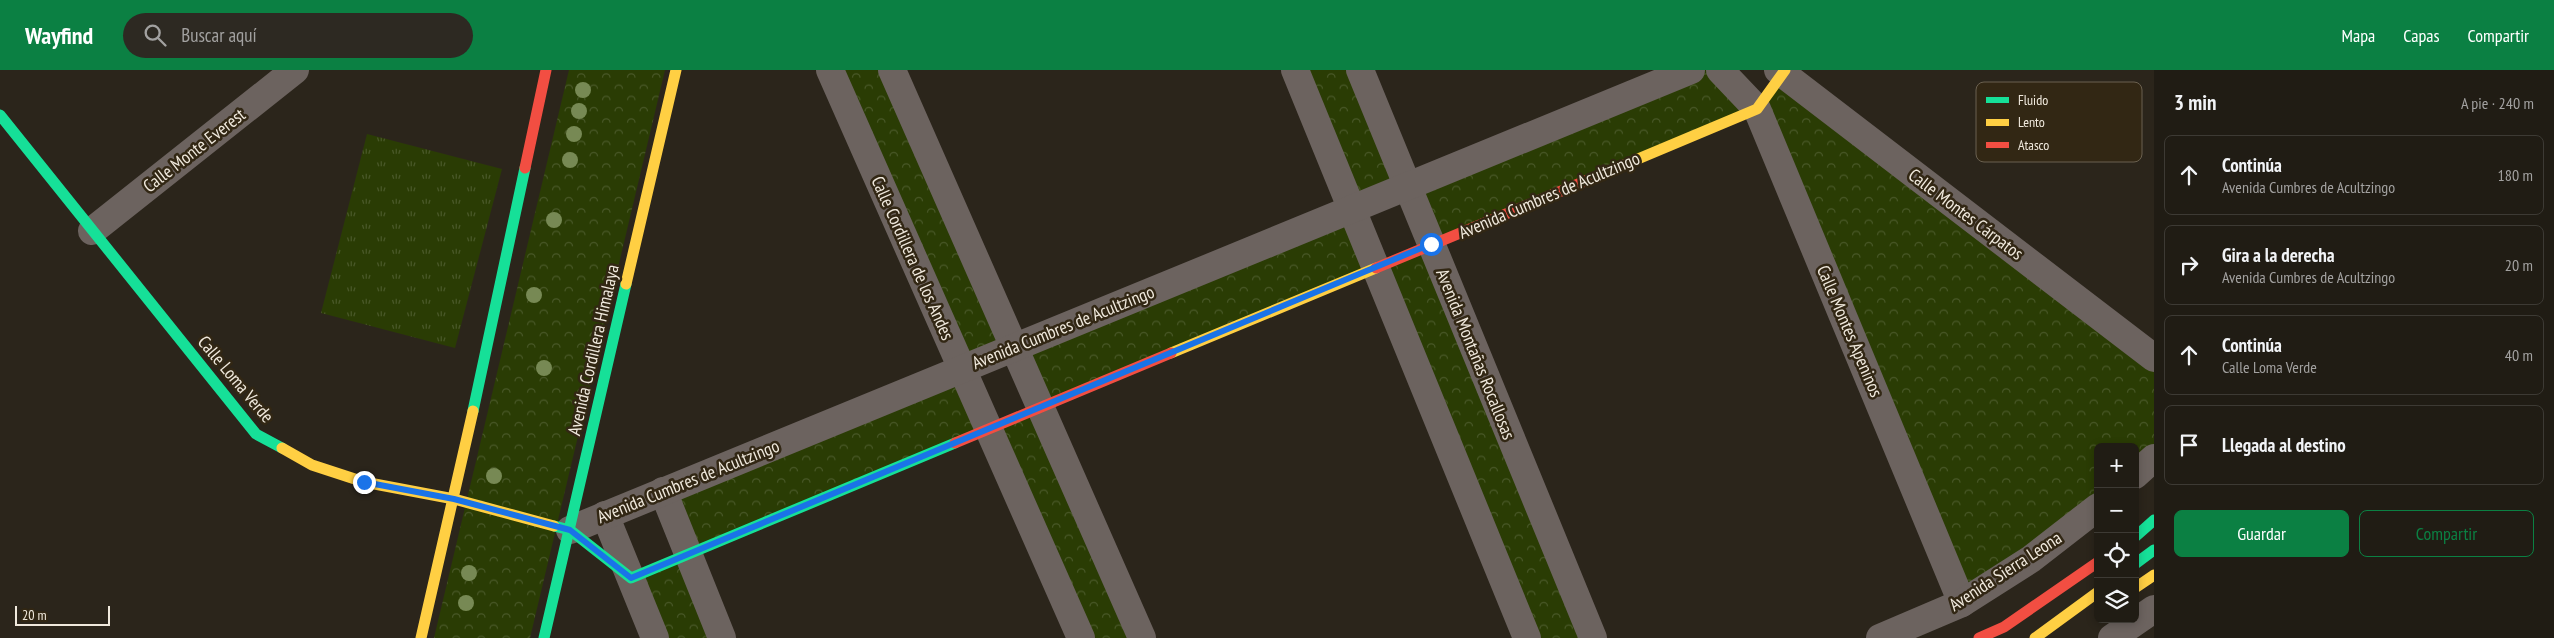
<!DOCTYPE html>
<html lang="es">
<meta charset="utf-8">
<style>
:root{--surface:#201c14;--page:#2d2922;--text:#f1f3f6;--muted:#a2a1a0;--line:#3d3a34;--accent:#0b8043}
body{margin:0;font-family:"PT Sans Narrow",sans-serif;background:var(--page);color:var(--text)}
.controls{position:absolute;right:15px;bottom:15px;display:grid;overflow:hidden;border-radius:8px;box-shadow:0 2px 8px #0003}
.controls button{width:45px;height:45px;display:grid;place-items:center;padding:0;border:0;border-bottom:1px solid var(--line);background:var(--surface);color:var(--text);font:25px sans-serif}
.scale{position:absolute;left:15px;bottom:12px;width:95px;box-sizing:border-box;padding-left:5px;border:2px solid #f0e9dd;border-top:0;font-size:14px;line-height:18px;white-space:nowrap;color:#f0e9dd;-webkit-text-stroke:4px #322714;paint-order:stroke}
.stop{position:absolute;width:15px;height:15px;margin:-11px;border:4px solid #1a73e8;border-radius:50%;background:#fff}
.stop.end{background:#1a73e8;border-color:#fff;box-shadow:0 1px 5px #0008}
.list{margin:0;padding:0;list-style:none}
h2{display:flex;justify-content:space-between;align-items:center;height:65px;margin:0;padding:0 20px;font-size:21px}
h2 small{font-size:16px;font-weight:400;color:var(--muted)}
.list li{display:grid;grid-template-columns:32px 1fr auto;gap:15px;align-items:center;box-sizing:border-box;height:80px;margin:0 10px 10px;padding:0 10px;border:1px solid var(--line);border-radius:8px}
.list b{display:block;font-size:19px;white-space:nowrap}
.list p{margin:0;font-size:16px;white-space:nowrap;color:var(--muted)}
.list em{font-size:16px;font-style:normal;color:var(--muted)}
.actions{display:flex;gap:10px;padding:15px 20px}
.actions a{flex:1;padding:11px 0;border:1px solid var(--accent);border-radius:8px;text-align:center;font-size:18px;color:var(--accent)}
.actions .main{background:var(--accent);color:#fff}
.icon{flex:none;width:28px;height:28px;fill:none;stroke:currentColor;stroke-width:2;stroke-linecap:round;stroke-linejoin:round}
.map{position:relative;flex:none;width:2154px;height:568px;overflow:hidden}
header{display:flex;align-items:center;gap:30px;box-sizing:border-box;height:70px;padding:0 25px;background:var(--accent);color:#fff}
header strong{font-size:24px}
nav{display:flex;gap:28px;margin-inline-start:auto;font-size:18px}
.search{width:350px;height:45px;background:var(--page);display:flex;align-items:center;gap:12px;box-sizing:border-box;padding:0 18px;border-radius:28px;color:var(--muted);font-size:19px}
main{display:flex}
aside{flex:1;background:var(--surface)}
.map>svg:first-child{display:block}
</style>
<header>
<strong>Wayfind</strong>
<div class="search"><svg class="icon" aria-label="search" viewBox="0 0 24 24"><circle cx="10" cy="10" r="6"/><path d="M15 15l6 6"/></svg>Buscar aquí</div>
<nav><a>Mapa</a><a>Capas</a><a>Compartir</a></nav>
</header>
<main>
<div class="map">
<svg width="2154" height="568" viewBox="0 0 2154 568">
<defs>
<pattern id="grass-tufts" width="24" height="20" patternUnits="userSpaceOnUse" patternTransform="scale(1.25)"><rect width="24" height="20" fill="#2a3c04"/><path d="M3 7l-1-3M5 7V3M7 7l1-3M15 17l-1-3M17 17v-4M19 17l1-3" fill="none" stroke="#495828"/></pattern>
<pattern id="park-crowns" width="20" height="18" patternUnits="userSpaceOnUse" patternTransform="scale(1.25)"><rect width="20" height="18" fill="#2a3c04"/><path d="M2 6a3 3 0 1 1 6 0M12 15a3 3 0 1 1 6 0" fill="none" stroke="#495828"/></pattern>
</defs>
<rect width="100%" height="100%" fill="#2b251b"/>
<polygon fill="url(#grass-tufts)" points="367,64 502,99 455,278 321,243"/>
<g fill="url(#park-crowns)" fill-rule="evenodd">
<polygon points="569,0 665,0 530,568 434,568"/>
<path d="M830,0H892L1014,277L1351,139L1295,0H1360L1407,116L1691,0H1720L1757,38L1782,4L2154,288V388L2135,405V377H2098V437L1962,533L1758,39L1431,174L1593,568H1527L1375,198L1040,337L1142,568H1081L988,359L689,484L722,568H655L631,508L688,484L663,421L962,298ZM1407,117L1431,174L1376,197L1352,139ZM1014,277L1040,338L989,359L962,299Z"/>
</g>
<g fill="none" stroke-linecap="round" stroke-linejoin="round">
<g stroke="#6c635f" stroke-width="28">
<polyline points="830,0 1081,568"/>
<polyline points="892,0 1142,568"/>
<polyline points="1295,0 1527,568"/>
<polyline points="1360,0 1593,568"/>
<polyline points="1720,0 1757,39 1962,533"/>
<polyline points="1778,0 2154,288"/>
<polyline points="92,161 295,0"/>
<polyline points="2135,405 2154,388"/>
<polyline points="663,421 722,568"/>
<polyline points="605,445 655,568"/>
<polyline points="570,460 1691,0"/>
<polyline points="1880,568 1962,533 2031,489 2098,437"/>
<polyline points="2112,568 2154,539"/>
</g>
<g stroke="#16e098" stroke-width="11">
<polyline points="0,45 256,364 282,378"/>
<polyline points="473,341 525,98"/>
<polyline points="554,456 570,460 631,508 955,373"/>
<polyline points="2135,467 2154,450"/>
<polyline points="2135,494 2154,480"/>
<polyline points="544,568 626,214"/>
</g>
<g stroke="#ffcf43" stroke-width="11">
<polyline points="1614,99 1757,39 1785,0"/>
<polyline points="626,214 676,0"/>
<polyline points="1171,283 1376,198"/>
<polyline points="282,378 312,395 364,412 454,429 554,456"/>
<polyline points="2135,518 2154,505"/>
<polyline points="421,568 473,341"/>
<polyline points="2035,568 2098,522"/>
</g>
<g stroke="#f24e42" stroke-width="11">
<polyline points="525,98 546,0"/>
<polyline points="1376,198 1614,99"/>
<polyline points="955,373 1171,283"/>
<polyline points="1979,568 2004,557 2098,492"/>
</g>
</g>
<g fill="#778954">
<circle cx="583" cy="20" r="8"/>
<circle cx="579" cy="41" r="8"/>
<circle cx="574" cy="64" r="8"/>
<circle cx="570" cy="90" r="8"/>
<circle cx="554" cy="150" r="8"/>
<circle cx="534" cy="225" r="8"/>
<circle cx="544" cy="298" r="8"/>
<circle cx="494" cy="406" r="8"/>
<circle cx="469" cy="503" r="8"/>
<circle cx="466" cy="533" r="8"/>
</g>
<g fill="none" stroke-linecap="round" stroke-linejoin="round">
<polyline stroke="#1a73e8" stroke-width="6" points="364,412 454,429 570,460 631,508 1431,174"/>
</g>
<g text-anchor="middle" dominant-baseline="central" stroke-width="5" stroke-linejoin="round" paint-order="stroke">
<g font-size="18" fill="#f0e9dd" stroke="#322714">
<text transform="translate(194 80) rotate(-38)">Calle Monte Everest</text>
<text transform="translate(1549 125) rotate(-23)">Avenida Cumbres de Acultzingo</text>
<text transform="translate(1966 144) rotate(37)">Calle Montes Cárpatos</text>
<text transform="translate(913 188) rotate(66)">Calle Cordillera de los Andes</text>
<text transform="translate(1063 257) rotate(-22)">Avenida Cumbres de Acultzingo</text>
<text transform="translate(1850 261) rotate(67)">Calle Montes Apeninos</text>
<text transform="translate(593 280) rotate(-77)">Avenida Cordillera Himalaya</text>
<text transform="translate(1476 284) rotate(68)">Avenida Montañas Rocallosas</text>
<text transform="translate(236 309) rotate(50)">Calle Loma Verde</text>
<text transform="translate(688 411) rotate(-22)">Avenida Cumbres de Acultzingo</text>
<text transform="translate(2005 501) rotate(-33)">Avenida Sierra Leona</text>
</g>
</g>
<rect x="1976" y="12" width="166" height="80" rx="8" fill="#322714" stroke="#6b6150" stroke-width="1"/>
<rect x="1986" y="27" width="23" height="6" fill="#16e098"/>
<rect x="1986" y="49" width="23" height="7" fill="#ffcf43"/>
<rect x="1986" y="72" width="23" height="6" fill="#f24e42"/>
<g font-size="14" fill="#f0e9dd">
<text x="2018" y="35">Fluido</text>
<text x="2018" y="57">Lento</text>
<text x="2018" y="80">Atasco</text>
</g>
</svg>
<div class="controls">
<button>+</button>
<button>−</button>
<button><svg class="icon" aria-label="locate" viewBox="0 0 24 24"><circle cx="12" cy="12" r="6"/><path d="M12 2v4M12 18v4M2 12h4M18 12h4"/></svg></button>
<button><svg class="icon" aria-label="layers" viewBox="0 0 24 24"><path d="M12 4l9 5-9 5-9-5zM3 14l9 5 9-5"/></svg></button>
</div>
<div class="scale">20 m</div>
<div class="stop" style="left:1431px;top:174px"></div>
<div class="stop end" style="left:364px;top:412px"></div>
</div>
<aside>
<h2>3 min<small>A pie · 240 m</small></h2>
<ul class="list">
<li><svg class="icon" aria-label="ahead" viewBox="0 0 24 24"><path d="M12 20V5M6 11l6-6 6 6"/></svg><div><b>Continúa</b><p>Avenida Cumbres de Acultzingo</p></div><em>180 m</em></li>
<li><svg class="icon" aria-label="right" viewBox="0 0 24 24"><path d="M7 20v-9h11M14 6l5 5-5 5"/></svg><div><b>Gira a la derecha</b><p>Avenida Cumbres de Acultzingo</p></div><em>20 m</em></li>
<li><svg class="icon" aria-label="ahead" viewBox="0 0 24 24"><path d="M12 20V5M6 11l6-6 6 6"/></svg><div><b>Continúa</b><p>Calle Loma Verde</p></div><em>40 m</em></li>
<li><svg class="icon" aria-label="arrive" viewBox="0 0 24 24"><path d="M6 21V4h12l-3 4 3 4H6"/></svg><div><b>Llegada al destino</b></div></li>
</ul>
<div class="actions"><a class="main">Guardar</a><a>Compartir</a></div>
</aside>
</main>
